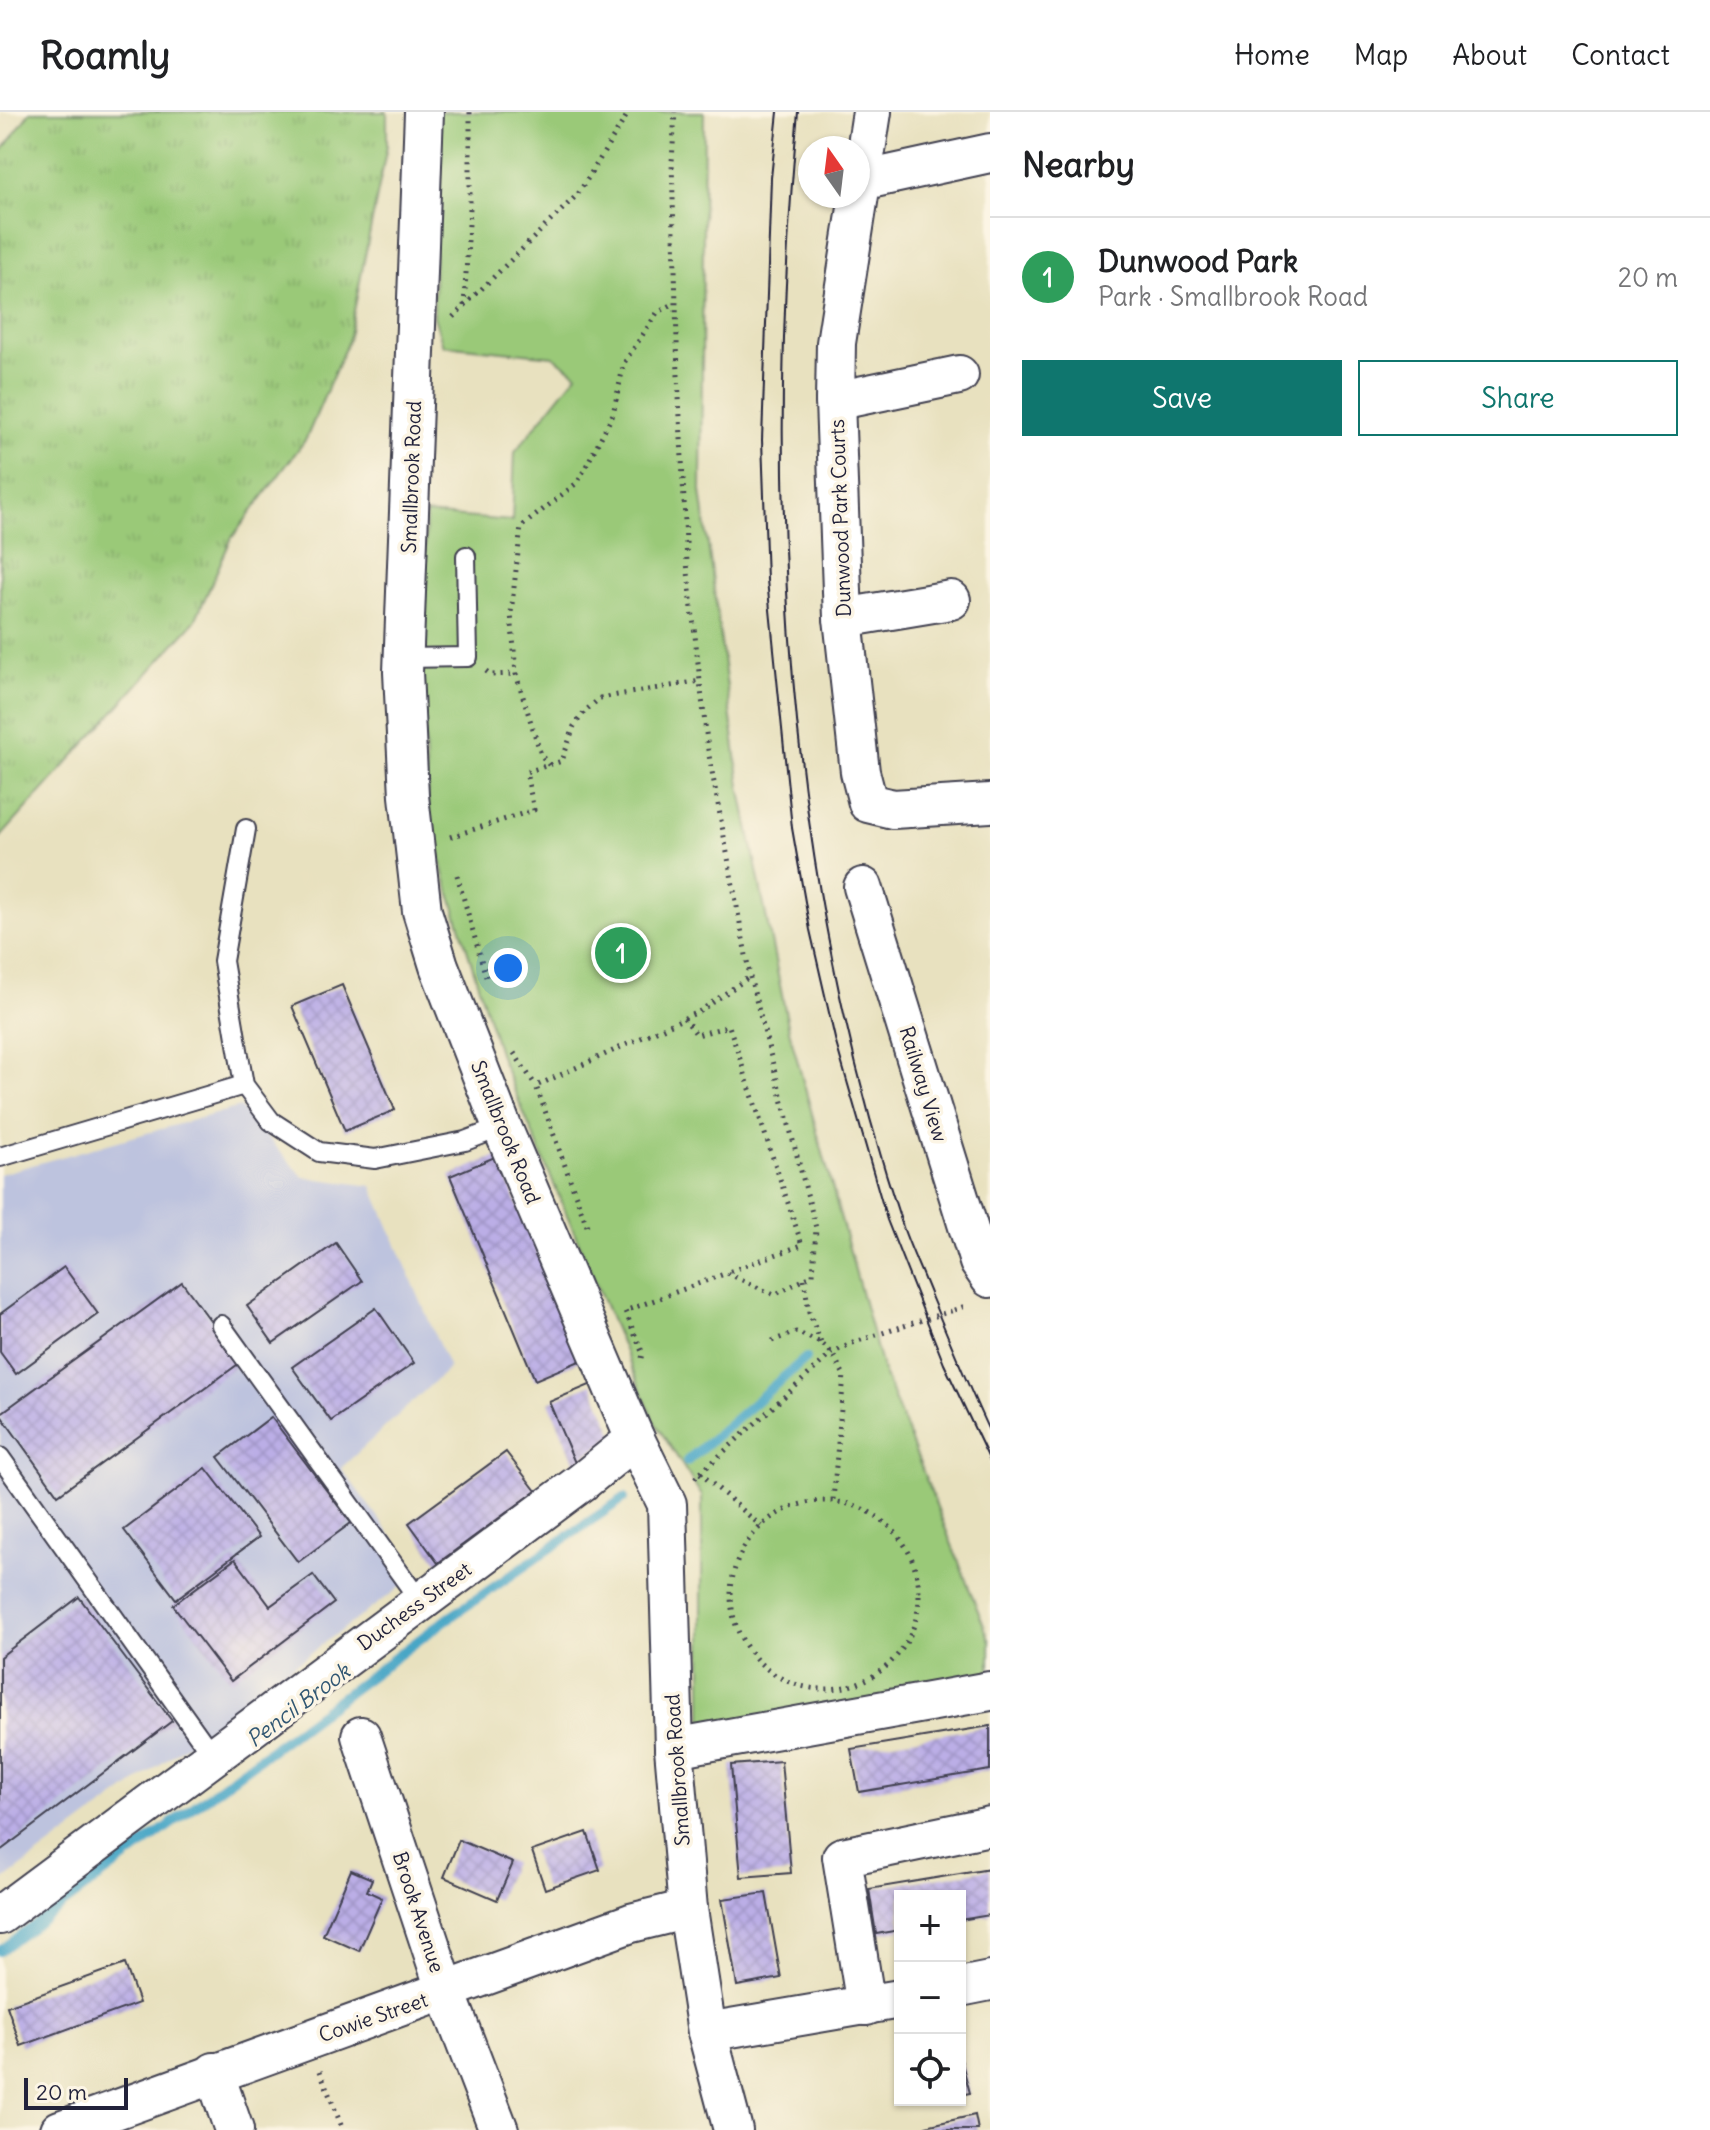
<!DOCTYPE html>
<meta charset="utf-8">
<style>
:root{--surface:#fff;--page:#f2f2f2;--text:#202124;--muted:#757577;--line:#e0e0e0;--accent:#0f766e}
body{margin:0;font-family:Delius,sans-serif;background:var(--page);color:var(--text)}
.controls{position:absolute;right:24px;bottom:24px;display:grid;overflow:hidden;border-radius:0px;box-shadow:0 2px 6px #0004}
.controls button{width:72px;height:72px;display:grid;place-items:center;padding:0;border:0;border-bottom:2px solid var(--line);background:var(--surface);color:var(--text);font:40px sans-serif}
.compass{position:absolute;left:798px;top:24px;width:72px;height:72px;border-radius:50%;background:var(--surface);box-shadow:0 2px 6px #0004;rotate:346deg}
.scale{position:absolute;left:24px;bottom:20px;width:104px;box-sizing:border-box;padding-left:8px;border:4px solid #22223b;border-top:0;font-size:22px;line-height:28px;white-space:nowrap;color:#22223b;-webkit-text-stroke:6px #fcf5e5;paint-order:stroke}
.you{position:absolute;left:508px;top:856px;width:28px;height:28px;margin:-20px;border:6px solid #fff;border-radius:50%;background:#1a73e8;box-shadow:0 0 0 12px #1a73e833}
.badge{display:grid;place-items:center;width:52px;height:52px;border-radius:50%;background:var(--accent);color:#fff;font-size:26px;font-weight:700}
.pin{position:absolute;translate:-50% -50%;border:4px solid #fff;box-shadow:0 2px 8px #0006}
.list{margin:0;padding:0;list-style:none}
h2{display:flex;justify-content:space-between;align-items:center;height:104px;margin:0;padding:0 32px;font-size:34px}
h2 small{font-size:26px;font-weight:400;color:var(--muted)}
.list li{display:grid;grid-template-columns:52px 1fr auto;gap:24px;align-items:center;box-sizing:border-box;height:120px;padding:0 32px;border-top:2px solid var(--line)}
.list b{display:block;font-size:30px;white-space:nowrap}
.list p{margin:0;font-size:26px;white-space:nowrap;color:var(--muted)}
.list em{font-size:26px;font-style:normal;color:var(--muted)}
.actions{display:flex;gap:16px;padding:24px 32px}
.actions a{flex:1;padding:18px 0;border:2px solid var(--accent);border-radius:0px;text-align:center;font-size:28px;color:var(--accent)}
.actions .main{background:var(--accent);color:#fff}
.icon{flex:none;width:44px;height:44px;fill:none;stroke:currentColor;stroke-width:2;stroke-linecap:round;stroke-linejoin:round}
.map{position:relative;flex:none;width:990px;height:2018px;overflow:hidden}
header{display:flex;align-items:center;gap:48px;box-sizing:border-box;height:112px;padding:0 40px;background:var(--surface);border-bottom:2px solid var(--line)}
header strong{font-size:38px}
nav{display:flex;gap:44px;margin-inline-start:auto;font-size:28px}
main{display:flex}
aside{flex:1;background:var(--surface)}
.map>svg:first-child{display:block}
</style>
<header>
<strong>Roamly</strong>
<nav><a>Home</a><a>Map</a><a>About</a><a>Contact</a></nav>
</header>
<main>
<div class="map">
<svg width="990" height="2018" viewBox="0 0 990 2018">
<defs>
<pattern id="grass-tufts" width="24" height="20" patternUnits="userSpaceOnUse" patternTransform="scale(2)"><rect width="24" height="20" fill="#9ac978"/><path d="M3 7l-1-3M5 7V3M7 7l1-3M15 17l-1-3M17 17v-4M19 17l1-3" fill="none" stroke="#84ac69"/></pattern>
<pattern id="building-cross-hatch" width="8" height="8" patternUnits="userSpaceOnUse" patternTransform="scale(2)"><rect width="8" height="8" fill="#bbaee6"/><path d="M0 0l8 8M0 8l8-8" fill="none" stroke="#a095c6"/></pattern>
</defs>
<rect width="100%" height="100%" fill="#fcf5e5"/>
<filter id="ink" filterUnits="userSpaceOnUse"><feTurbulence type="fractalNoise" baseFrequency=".0125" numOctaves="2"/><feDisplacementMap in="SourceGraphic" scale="16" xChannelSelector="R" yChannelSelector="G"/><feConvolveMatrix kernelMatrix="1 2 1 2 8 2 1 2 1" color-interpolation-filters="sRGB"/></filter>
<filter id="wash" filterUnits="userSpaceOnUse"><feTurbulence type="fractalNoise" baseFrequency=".006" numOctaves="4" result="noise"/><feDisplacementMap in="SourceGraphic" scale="32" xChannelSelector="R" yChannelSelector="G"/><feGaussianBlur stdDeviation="1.8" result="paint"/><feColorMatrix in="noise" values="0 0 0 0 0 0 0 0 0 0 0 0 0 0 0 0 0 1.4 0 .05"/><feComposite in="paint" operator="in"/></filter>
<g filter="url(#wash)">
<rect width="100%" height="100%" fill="#e8e1bf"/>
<polygon fill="#bdc3de" points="240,995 303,1065 372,1074 449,1256 341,1356 419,1461 0,1771 0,1062"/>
<polygon fill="url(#grass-tufts)" stroke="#5e765a" stroke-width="2" points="30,0 387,0 387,34 348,229 306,327 231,427 195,509 0,726 0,42"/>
<polygon fill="#9ac978" stroke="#5e765a" stroke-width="2" points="435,0 704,0 701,379 740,674 789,918 882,1256 990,1529 990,1568 702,1626 702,1384 654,1309 501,947 445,765 428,697 422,564 426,402 512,409 515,340 577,262 553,244 443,233 434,205"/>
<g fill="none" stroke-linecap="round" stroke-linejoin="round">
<g stroke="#47a6c6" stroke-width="10">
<polyline points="687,1349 806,1246"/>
<polyline points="0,1839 443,1510 624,1386"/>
</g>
</g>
<g id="blocks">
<g fill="url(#building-cross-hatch)">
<polygon points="342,873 395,998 345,1019 292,894"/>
<polygon points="497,1044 582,1248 535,1268 450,1064"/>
<polygon points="336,1131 362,1169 273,1231 247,1194"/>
<polygon points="64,1155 98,1202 16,1262 0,1240 0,1202"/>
<polygon points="182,1170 241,1250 58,1383 0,1302"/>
<polygon points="376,1196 414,1251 331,1309 292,1255"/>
<polygon points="592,1272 614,1323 575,1351 549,1290"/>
<polygon points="271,1305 351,1411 298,1450 218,1345"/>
<polygon points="506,1340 536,1379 438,1451 409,1411"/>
<polygon points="206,1356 259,1425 176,1487 124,1418"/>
<polygon points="235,1447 270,1494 313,1463 334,1491 231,1569 173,1493"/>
<polygon points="79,1485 172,1609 0,1739 0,1545"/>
<polygon points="990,1614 990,1658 859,1680 851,1637"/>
<polygon points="781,1649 791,1761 741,1765 731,1653"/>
<polygon points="587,1720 600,1758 545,1777 532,1739"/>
<polygon points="459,1728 513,1751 497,1788 444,1765"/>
<polygon points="990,1757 990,1803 960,1808 960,1784 900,1784 900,1818 876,1822 869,1777"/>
<polygon points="351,1758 372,1767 367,1779 382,1786 359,1839 323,1823"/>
<polygon points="766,1781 781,1866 737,1874 722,1787"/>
<polygon points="125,1852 139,1891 21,1934 7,1894"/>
<polygon points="960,1944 970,1981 960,1983"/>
<polygon points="975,2003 978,2018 927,2018 926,2014"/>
</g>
</g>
</g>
<g filter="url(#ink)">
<use href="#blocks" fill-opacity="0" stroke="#403f4f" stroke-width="2"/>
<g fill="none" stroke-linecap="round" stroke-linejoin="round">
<g stroke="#403f4f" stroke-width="22">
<g id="lane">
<polyline points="404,546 468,545 466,444"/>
<polyline points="246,717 223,849 244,973 271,1009 319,1040 375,1047 465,1029 502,1015"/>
<polyline points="0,1045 244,973"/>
<polyline points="221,1213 420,1489"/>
<polyline points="0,1345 212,1643"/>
</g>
</g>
<g stroke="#403f4f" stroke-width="42">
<g id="street">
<polyline points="424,0 403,560 409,684 422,799 439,854 502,1015 635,1327 667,1392 674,1636 688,1797 707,1920 733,2018"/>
<polyline points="872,0 836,231 835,289 843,506 860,660 868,691 893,697 990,691"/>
<polyline points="861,69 990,41"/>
<polyline points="835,289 959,263"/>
<polyline points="843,506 951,488"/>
<polyline points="863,775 979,1150 990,1166"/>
<polyline points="361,1624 446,1880 499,2018"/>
<polyline points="674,1636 990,1579"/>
<polyline points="0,1803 582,1370 635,1327"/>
<polyline points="960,1875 990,1869"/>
<polyline points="866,1894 842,1745 990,1714"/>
<polyline points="707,1920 900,1887"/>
<polyline points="214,1960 234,2018"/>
<polyline points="60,2018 631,1811 688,1797"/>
</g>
</g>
<g stroke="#403f4f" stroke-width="5" stroke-dasharray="2 6" stroke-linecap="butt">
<polyline points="464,194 470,96 470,0"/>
<polyline points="453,205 578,82 629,0"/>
<polyline points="486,559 491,563 516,562"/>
<polyline points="549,653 541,643 516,562 511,501 521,415 578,370 613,302 624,251 657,201 675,191"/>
<polyline points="450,725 534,698 526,660 562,649 574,614 585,599 600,586 700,569"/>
<polyline points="457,763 486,865"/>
<polyline points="684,906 697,923 729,914 802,1133 728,1160"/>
<polyline points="514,941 536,974"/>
<polyline points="587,1114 536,974 700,899 749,865"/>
<polyline points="804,1167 809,1200 821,1231"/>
<polyline points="954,1198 968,1193"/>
<polyline points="772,1229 796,1220 821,1231 832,1241 844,1263 833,1388"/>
<polyline points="642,1246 643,1242 625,1199 727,1161 774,1183 813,1163 816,1116 750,865 708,638 700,569 687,451 678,264 672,50 675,0"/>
<polyline points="700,1361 761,1414"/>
<polyline points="695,1366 832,1241 855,1230 904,1214"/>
<circle cx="825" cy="1483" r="94"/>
<polyline points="320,1959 343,2018"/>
</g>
<use href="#lane" stroke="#fff" stroke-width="18"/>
<use href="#street" stroke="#fff" stroke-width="38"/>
<g stroke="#22223b" stroke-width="2">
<polyline points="778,0 771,66 762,328 767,468 792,716 810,818 836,931 887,1108 944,1252 990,1349"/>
<path d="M798,0C763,372 784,758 903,1115C911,1138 922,1161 931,1184C950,1230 969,1276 990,1321"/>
</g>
<polyline stroke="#403f4f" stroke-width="5" stroke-dasharray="2 6" stroke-linecap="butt" points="904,1214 954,1198"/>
</g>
</g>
<g text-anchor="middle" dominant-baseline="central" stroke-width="7" stroke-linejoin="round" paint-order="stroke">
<g font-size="20" fill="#22223b" stroke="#fcf5e5">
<text transform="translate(411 365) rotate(-88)">Smallbrook Road</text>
<text transform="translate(840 406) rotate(-92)">Dunwood Park Courts</text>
<text transform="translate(924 972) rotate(73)">Railway View</text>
<text transform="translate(506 1020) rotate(68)">Smallbrook Road</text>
<text transform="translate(414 1494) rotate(-36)">Duchess Street</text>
<text transform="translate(677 1658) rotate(-94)">Smallbrook Road</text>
<text transform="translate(419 1800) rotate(72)">Brook Avenue</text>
<text transform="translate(373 1905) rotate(-19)">Cowie Street</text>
</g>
<g font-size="22" font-style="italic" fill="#315773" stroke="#fcf5e5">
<text transform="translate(298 1593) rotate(-37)">Pencil Brook</text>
</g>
</g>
</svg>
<div class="controls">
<button>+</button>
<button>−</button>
<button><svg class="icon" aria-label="locate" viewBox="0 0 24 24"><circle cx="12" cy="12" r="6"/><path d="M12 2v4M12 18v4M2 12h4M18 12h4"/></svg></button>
</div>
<svg class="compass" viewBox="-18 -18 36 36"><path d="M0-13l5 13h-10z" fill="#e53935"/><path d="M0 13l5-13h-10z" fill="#757577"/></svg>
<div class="scale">20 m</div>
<div class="you"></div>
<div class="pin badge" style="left:621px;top:841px;background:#2e9e5b">1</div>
</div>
<aside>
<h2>Nearby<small></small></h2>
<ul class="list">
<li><span class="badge" style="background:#2e9e5b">1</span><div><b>Dunwood Park</b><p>Park · Smallbrook Road</p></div><em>20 m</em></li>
</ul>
<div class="actions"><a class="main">Save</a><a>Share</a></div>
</aside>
</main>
